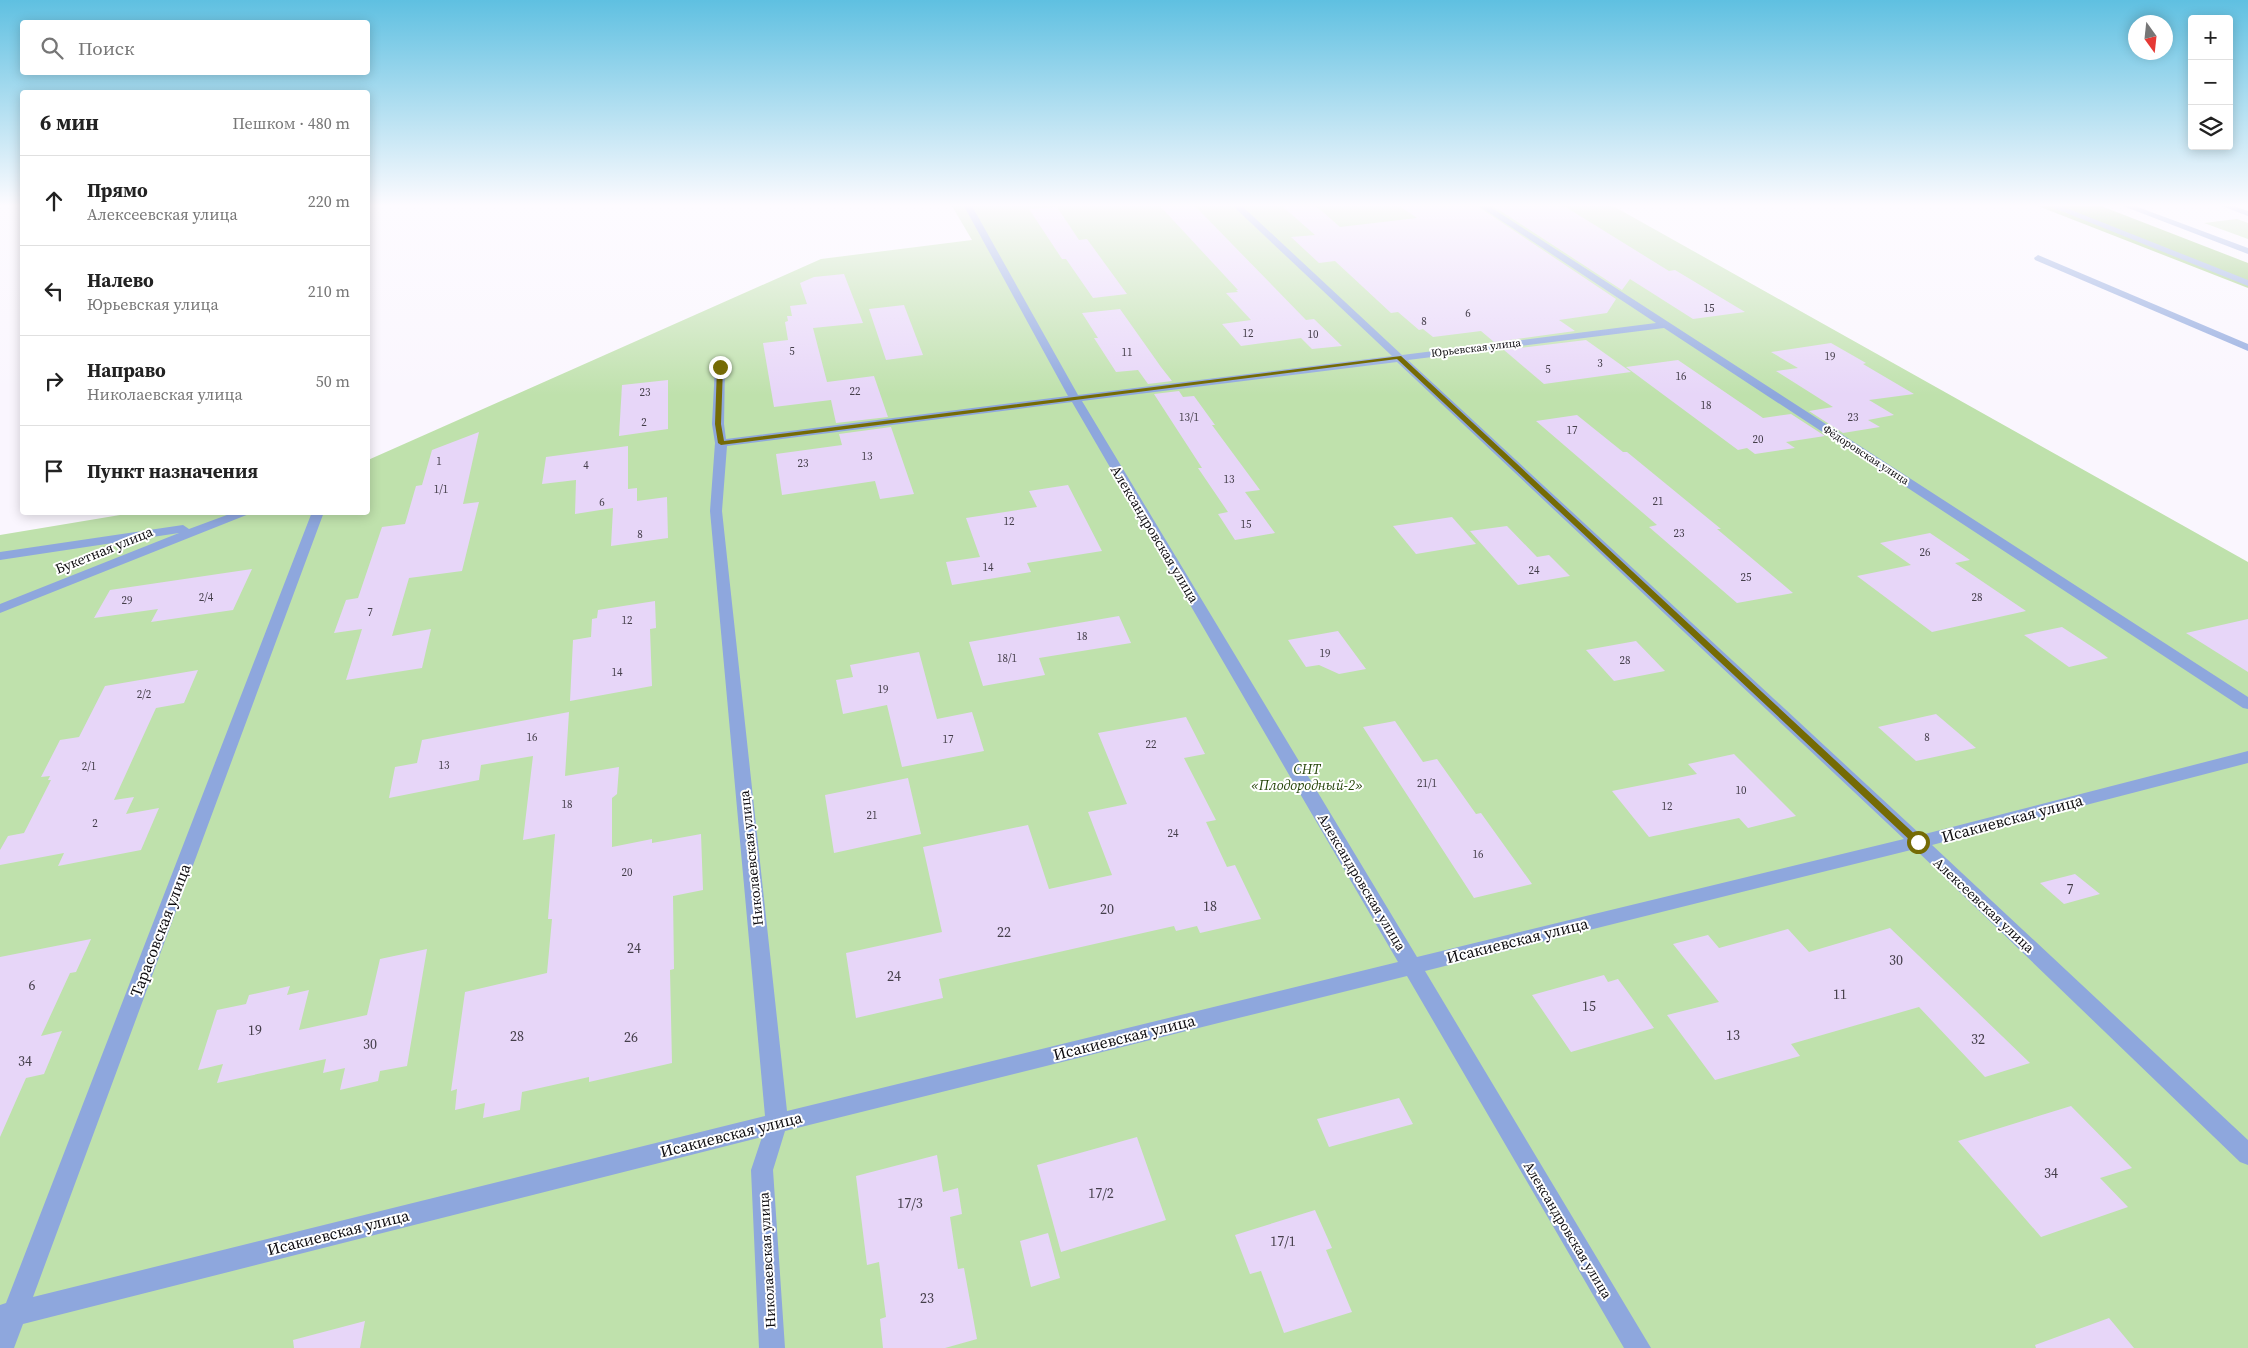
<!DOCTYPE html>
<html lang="ru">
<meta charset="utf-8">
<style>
:root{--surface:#fff;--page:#f2f2f2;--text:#222;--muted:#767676;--line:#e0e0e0}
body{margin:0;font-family:"Source Serif 4",serif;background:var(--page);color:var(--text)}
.controls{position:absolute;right:15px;top:15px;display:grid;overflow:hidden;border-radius:5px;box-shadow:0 2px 12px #0003}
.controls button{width:45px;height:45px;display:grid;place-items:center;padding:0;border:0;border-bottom:1px solid var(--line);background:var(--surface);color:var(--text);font:25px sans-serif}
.compass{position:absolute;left:2128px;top:15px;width:45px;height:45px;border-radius:50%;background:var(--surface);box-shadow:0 2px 12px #0003;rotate:165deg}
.stop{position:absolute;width:15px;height:15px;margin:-11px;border:4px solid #756b05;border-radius:50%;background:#fff}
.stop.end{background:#756b05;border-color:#fff;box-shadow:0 1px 5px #0008}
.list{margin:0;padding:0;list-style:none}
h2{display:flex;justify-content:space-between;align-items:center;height:65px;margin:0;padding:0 20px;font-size:21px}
h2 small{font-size:16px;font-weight:400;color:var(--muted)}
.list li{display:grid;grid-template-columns:32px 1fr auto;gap:15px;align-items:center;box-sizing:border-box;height:90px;padding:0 20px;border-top:1px solid var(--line)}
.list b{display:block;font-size:19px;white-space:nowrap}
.list p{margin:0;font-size:16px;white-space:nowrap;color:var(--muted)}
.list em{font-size:16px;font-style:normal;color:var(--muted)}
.icon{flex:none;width:28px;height:28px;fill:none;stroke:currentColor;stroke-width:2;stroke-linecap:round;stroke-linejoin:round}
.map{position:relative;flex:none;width:2248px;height:1348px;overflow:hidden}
.search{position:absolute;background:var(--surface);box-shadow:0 2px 12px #0003;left:20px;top:20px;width:350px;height:55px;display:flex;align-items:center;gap:12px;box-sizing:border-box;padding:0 18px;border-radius:5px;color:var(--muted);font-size:19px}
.panel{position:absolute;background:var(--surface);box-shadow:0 2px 12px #0003;left:20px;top:90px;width:350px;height:425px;border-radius:5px}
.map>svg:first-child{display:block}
</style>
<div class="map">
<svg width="2248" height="1348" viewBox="0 0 2248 1348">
<rect width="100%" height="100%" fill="#faf6fe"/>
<g fill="#bfe1ac">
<polygon points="952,206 1613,206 2248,562 2248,1348 0,1348 0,535 132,513 368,512 368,460 821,259 972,240"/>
<polygon points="2237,219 2248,223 2248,239 2204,223"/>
</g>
<polygon fill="#96ca76" points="2038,206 2101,206 2248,263 2248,288"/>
<g fill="#e7d6f8">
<polygon points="1160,206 1195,206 1306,320 1314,319 1342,346 1312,349 1301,338 1241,346 1222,324 1251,320 1226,293 1238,292 1236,290 1238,290"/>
<polygon points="1282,206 1316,206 1340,227 1417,218 1400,206 1477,206 1616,299 1607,313 1559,320 1575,331 1494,342 1481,331 1433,337 1423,329 1419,330 1398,312 1391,313 1335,261 1319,263 1291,237 1315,235"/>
<polygon points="1493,206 1564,206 1669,271 1675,270 1745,312 1693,319 1630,279 1622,290"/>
<polygon points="1057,207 1079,240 1087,239 1127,294 1093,298 1066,259 1062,259 1029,209"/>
<polygon points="844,274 863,323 813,328 827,382 874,376 888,417 836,423 831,400 774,407 763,343 788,340 785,322 788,321 787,316 792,316 790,306 807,304 800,283 814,277"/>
<polygon points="904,305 923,355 886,360 869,309"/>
<polygon points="1120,309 1161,367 1172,381 1148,384 1138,370 1116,372 1094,338 1098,338 1082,313"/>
<polygon points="1586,340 1631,372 1544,384 1504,350"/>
<polygon points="1831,343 1866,363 1863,364 1914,394 1869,400 1894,415 1868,420 1880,427 1843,433 1809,411 1833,407 1776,371 1798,368 1771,352"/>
<polygon points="1678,360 1763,418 1791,414 1825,436 1786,442 1795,448 1755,454 1747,448 1738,450 1626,367"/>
<polygon points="668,380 668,429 619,436 622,385"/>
<polygon points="1179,391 1183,397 1194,396 1215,425 1212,425 1260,490 1245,492 1275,533 1235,540 1218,514 1228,512 1198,468 1202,468 1154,394"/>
<polygon points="1577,415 1623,452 1627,452 1721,529 1717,529 1793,593 1737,603 1649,527 1657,525 1536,421"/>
<polygon points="891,427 914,494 880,499 875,481 782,495 776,454 842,445 839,434"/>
<polygon points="479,432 463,504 479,502 462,571 409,578 392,636 431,629 422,668 346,680 362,629 334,633 346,600 358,598 382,527 405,524 416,486 422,485 432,450"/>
<polygon points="628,446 628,489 637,488 637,501 667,497 668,538 611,546 613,508 575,514 576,480 542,484 546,457"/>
<polygon points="1068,485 1102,551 1027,563 1031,572 952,585 946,562 980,557 966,518 1037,507 1029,491"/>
<polygon points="1452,517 1476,544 1416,554 1393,526"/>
<polygon points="1507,526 1537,557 1549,555 1570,576 1518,585 1470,531"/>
<polygon points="1930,533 1970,560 1955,563 2026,611 1932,632 1857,576 1911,565 1880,543"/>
<polygon points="252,569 233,610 151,622 158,609 94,618 110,590"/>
<polygon points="655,601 656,628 650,629 652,686 570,701 573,640 591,637 592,619 597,618 598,610"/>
<polygon points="1119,616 1131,643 1039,658 1045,675 983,686 969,642"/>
<polygon points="2248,619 2248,672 2186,633"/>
<polygon points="2062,627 2100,652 2108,658 2069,667 2024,635"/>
<polygon points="1338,631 1366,669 1339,674 1319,665 1306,667 1288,640"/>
<polygon points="1636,641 1665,671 1614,681 1586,650"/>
<polygon points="919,652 937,719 972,712 984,751 902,767 887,705 843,714 836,680 853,677 850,665"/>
<polygon points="198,670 184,703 156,708 114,800 134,797 126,814 159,808 141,850 58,866 64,853 0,865 0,850 8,836 24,833 51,780 48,780 50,776 41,777 60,740 79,737 105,686"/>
<polygon points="569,712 565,776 619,767 617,794 612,798 612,847 652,839 652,843 701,834 703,890 673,896 674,969 670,970 672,1063 589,1082 589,1077 522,1092 520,1110 483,1118 485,1103 455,1110 457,1089 451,1091 465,992 547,973 552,919 548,919 555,834 523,840 533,756 481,765 479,780 389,798 395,767 417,763 422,740"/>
<polygon points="1936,714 1976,748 1916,761 1878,727"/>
<polygon points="1186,717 1205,754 1184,758 1216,820 1206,822 1227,867 1235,865 1261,919 1200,933 1197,926 1176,931 1174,926 939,979 943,998 856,1018 846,953 942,932 923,847 1028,825 1049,889 1112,875 1088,812 1127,804 1098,733"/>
<polygon points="1395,721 1423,762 1437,759 1476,814 1481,813 1532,884 1474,898 1363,727"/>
<polygon points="1734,754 1796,816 1748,828 1739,818 1649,837 1612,791 1697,774 1688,764"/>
<polygon points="908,778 921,834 834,853 825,795"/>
<polygon points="2075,874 2100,894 2064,904 2040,883"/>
<polygon points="1890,928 2030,1063 1985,1077 1919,1007 1791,1044 1800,1056 1715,1080 1667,1015 1719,1002 1673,944 1708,935 1719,948 1788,929 1809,952"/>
<polygon points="91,939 76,972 70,973 41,1036 62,1031 44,1074 26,1078 0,1137 0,957"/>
<polygon points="427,949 407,1066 380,1071 378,1081 340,1090 345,1068 323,1073 326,1059 217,1083 223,1064 198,1070 217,1010 246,1004 249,995 290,986 287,995 309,990 299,1030 367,1015 380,959"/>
<polygon points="1604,975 1608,982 1618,979 1654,1028 1571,1052 1532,995"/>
<polygon points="1399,1098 1413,1124 1329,1147 1317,1119"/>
<polygon points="2071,1106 2132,1168 2100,1178 2128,1207 2041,1237 1958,1141"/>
<polygon points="1137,1137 1166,1220 1061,1252 1037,1165"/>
<polygon points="937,1155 943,1192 958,1188 962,1214 950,1217 958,1269 964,1268 977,1339 945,1348 883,1348 880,1319 886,1317 879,1262 867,1265 856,1176"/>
<polygon points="1315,1210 1332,1248 1326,1250 1352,1312 1284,1333 1261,1271 1250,1274 1235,1235"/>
<polygon points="1048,1233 1060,1278 1031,1287 1020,1241"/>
<polygon points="2109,1318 2134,1348 2036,1348 2035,1345"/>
<polygon points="365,1321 360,1348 294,1348 293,1340"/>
</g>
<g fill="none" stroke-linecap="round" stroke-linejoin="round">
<g fill="#8ea7dd" fill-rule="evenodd">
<path d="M964,206H972L1078,395L1392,356L1233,206H1242L1402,355L1656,323L1479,206H1489L2248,697V709L2243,708L1664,328L1408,360L1921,835L2248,751V763L1932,845L2248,1140V1165L2240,1162L1915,849L1425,971L1651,1348H1624L1407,976L785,1131L773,1170L785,1348H759L751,1170L762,1137L23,1324L14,1348H0V1305L6,1303L312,512H324L33,1297L765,1116L710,511L715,443L712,424L715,367L720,364L725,367L724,424L726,439L1068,396ZM1397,362L1904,839L1417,957L1082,401ZM1072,402L1398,962L787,1111L722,511L727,446Z"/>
<polygon points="2049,206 2061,206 2248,280 2248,286"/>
<polygon points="2123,206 2135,206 2248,248 2248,254"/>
<polygon points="2222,206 2234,206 2248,211 2248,216"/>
<polygon points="2038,255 2248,344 2248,351 2035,260 2034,258"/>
<polygon points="235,512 254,512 0,613 0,604 179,533 0,560 0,552 183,525 189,529"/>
</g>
</g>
<linearGradient id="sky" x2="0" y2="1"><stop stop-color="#5fc0e1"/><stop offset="0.52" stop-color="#fdfbff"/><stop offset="1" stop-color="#fdfbff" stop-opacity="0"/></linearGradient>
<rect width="2248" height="395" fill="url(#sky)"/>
<polygon fill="#756b05" points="1401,356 1921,840 1921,845 1915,845 1397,359 721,445 718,443 715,424 717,367 720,365 723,367 721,424 724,441"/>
<g text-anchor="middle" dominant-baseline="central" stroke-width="4" stroke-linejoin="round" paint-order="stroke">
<g font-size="11" fill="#443e4a">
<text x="1709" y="308">15</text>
<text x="1468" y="313">6</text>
<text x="1424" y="321">8</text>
<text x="1248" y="333">12</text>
<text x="1313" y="334">10</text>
<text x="792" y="351">5</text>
<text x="1127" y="352">11</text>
<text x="1830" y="356">19</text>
<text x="1600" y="363">3</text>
<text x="1548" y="369">5</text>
<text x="1681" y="376">16</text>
<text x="855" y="391">22</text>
<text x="645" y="392">23</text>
<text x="1706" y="405">18</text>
<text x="1189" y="417">13/1</text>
<text x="1853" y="417">23</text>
<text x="644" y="422">2</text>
<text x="1572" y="430">17</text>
<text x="1758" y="439">20</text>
<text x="867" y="456">13</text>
<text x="439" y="461">1</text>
<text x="803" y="463">23</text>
<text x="586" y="465">4</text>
<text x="1229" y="479">13</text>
<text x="441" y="489">1/1</text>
<text x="1658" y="501">21</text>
<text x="602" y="502">6</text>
<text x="1009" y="521">12</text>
<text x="1246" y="524">15</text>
<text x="1679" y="533">23</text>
<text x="640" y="534">8</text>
<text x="1925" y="552">26</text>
<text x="988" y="567">14</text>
<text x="1534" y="570">24</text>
<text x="1746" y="577">25</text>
<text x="206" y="597">2/4</text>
<text x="1977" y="597">28</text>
<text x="127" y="600">29</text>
<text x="370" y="612">7</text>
<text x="627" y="620">12</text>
<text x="1082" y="636">18</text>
<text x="1325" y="653">19</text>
<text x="1007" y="658">18/1</text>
<text x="1625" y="660">28</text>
<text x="617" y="672">14</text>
<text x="883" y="689">19</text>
<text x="144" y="694">2/2</text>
<text x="532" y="737">16</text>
<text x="1927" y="737">8</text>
<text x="948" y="739">17</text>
<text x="1151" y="744">22</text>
<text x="444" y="765">13</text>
<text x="89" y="766">2/1</text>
<text x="1427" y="783">21/1</text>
<text x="1741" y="790">10</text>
<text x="567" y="804">18</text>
<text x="1667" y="806">12</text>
<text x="872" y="815">21</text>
<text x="95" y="823">2</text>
<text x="1173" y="833">24</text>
<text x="1478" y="854">16</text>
<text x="627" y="872">20</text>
</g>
<g font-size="11" fill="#0e0c10" stroke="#fff">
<text transform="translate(1476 348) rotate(-7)">Юрьевская улица</text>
<text transform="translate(1866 455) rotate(33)">Фёдоровская улица</text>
</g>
<g font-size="14" fill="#0e0c10" stroke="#fff">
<text transform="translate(1155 534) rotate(59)">Александровская улица</text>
<text transform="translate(104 550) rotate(-22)">Букетная улица</text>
<text transform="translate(751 858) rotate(-96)">Николаевская улица</text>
<text transform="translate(1362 882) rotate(59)">Александровская улица</text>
<text transform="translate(1984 905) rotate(43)">Алексеевская улица</text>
<text transform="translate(1568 1230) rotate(59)">Александровская улица</text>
<text transform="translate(767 1260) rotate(-93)">Николаевская улица</text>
</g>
<g font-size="14" font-style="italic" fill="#244408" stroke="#fff">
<text x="1307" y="769">СНТ<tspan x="1307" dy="16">«Плодородный-2»</tspan></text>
</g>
<g font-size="14" fill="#443e4a">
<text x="2070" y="889">7</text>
<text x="1210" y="906">18</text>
<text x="1107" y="909">20</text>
<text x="1004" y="932">22</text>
<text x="634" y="948">24</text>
<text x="1896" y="960">30</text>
<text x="894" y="976">24</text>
<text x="32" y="985">6</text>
<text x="1840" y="994">11</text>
<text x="1589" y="1006">15</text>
<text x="255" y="1030">19</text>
<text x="1733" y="1035">13</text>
<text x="517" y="1036">28</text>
<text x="631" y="1037">26</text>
<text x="1978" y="1039">32</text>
<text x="370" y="1044">30</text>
<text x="25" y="1061">34</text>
<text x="2051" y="1173">34</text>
<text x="1101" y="1193">17/2</text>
<text x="910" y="1203">17/3</text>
<text x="1283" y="1241">17/1</text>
<text x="927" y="1298">23</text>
</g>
<g font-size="16" fill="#0e0c10" stroke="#fff">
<text transform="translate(2012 818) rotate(-15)">Исакиевская улица</text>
<text transform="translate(160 930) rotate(-69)">Тарасовская улица</text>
<text transform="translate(1517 940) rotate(-14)">Исакиевская улица</text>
<text transform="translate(1124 1037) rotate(-14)">Исакиевская улица</text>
<text transform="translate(731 1134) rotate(-14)">Исакиевская улица</text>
<text transform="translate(338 1232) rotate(-14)">Исакиевская улица</text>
</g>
</g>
</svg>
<div class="controls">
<button>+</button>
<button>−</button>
<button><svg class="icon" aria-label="layers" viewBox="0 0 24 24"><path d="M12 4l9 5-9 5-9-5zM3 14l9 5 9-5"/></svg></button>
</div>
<svg class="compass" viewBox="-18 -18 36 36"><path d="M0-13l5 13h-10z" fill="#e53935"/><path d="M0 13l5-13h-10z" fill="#767676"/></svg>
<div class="stop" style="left:1918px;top:842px"></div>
<div class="stop end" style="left:720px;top:367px"></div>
<div class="search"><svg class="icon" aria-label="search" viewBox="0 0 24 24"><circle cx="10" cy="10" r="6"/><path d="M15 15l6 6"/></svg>Поиск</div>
<section class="panel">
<h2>6 мин<small>Пешком · 480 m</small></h2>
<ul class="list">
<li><svg class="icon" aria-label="ahead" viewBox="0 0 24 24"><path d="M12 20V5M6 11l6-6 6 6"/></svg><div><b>Прямо</b><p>Алексеевская улица</p></div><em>220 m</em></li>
<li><svg class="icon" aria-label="left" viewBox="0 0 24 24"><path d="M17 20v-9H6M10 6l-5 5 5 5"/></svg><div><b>Налево</b><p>Юрьевская улица</p></div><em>210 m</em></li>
<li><svg class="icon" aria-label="right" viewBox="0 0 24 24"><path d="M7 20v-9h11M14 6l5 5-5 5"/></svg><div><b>Направо</b><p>Николаевская улица</p></div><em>50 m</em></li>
<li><svg class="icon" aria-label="arrive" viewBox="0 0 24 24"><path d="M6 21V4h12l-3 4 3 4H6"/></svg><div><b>Пункт назначения</b></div></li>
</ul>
</section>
</div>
